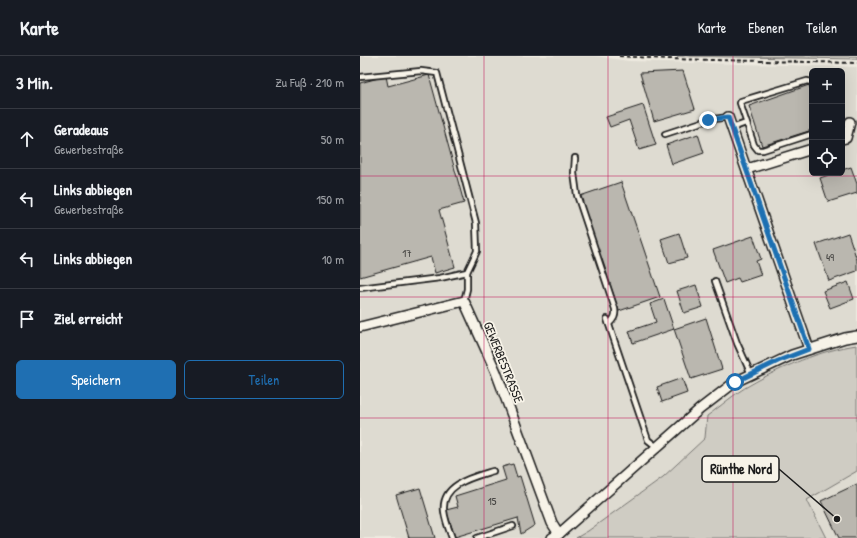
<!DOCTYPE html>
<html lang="de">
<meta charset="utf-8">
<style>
:root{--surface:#171b24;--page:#242831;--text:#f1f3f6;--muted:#9ea1a6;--line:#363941;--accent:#1f6fb2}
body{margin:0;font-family:"Patrick Hand",sans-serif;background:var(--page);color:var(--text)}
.controls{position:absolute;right:12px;top:12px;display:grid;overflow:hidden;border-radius:6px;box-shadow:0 4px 16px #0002}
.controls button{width:36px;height:36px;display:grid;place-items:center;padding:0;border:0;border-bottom:1px solid var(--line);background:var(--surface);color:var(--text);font:20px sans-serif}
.stop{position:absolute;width:12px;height:12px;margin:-9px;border:3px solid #1f6fb2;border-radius:50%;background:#fff}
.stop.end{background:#1f6fb2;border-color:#fff;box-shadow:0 1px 4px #0008}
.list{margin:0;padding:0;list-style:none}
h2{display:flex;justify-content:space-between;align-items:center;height:52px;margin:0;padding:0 16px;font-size:17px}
h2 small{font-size:13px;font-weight:400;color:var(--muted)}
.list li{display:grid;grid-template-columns:26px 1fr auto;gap:12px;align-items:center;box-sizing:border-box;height:60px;padding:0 16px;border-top:1px solid var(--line)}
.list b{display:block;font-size:15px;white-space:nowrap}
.list p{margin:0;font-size:13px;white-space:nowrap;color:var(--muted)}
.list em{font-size:13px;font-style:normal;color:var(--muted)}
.actions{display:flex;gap:8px;padding:12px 16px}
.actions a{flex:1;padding:9px 0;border:1px solid var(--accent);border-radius:6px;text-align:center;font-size:14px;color:var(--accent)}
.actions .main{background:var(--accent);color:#fff}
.icon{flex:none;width:22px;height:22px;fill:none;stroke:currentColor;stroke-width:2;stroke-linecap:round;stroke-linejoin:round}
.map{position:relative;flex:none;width:497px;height:482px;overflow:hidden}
header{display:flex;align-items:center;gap:24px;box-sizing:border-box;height:56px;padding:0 20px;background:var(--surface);border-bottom:1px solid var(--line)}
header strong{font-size:19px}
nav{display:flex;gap:22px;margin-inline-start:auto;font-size:14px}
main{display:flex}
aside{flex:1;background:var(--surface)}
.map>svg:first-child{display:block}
</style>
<header>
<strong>Karte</strong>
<nav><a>Karte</a><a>Ebenen</a><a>Teilen</a></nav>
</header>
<main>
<aside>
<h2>3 Min.<small>Zu Fuß · 210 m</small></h2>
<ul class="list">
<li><svg class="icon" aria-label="ahead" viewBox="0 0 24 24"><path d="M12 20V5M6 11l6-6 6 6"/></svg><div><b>Geradeaus</b><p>Gewerbestraße</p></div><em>50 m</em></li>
<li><svg class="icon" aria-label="left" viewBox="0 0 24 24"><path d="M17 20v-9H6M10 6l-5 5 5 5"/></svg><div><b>Links abbiegen</b><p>Gewerbestraße</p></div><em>150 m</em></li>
<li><svg class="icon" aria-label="left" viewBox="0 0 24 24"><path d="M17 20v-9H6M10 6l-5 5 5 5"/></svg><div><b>Links abbiegen</b></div><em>10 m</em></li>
<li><svg class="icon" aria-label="arrive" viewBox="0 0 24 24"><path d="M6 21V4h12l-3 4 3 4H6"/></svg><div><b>Ziel erreicht</b></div></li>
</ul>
<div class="actions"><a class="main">Speichern</a><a>Teilen</a></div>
</aside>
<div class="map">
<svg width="497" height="482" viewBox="0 0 497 482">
<rect width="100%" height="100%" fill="#eeeae0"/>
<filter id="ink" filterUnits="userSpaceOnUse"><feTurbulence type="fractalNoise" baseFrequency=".025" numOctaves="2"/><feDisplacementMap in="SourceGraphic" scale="8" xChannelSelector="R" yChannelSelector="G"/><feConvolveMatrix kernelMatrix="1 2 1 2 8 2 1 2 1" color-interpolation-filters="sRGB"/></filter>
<g filter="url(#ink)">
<g fill="#dedbd1" fill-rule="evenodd">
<path d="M0,0H235L269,5L497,11V289L488,290L437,305L389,329L347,360L345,382L303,421L228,475L216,482H0ZM452,15H482V117H452Z"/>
<polygon points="497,415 497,482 466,482 447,444"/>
</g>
<g fill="#cfccc3" stroke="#767470">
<polygon points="317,0 497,0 497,3"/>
<path d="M497,289V415L447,444L466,482H216L228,475L303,421L345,382L347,360C361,350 375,337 390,329C421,311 461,294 497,289Z"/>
</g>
<g fill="#bab7af" stroke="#1c1c1c">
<polygon points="323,15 335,53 294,65 280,17"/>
<polygon points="69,19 104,147 79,154 95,211 75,217 71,201 0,221 0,27 26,20 28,30"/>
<polygon points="449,29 452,37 452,74 402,90 389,50"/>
<polygon points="283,49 296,89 279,94 269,64 250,71 246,61"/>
<polygon points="338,78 344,97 312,108 306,89"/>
<polygon points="491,111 497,128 497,137 468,146 460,122 474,117 482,117 482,114"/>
<polygon points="261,126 300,241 259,255 220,140"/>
<polygon points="319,177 327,202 309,207 301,183"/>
<polygon points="488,177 497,204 497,215 469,225 456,188"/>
<polygon points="393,180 401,203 396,205 401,219 380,226 378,222 365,227 353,194"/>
<polygon points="488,226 494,243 470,252 463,235"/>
<polygon points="336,229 343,251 324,257 317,235"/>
<polygon points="304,243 314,273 273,287 269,275 296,266 290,248"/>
<polygon points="346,262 362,313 331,323 314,273"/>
<polygon points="322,322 327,337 302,346 297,331"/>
<polygon points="153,408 157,421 160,420 175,469 161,478 158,462 95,481 86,454 98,451 95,440 146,424 142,411"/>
<polygon points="497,428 497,482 479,482 461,445"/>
<polygon points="60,432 75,482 49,482 36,439"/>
</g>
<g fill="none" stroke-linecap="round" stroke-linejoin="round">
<g stroke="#1c1c1c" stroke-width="8">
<g id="service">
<polyline points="0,21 61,15 77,17 116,167 117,195 107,216 107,233 104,245"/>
<polyline points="452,26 447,25 381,45 380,47 394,89 398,94 403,94 452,78"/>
<polyline points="372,72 386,67"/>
<polyline points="305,78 348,64 368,61"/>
<path d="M215,102L214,117L217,139L255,253C256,260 254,263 249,268"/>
<polyline points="355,225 377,287 391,318"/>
<polyline points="0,232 80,222 107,216"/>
<polyline points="247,263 288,384 297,391"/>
<path d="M92,482C89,474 85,464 84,455C81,428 113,421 133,415"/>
<polyline points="117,482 153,470"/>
</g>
</g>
<g stroke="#1c1c1c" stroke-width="12">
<g id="minor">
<polyline points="368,61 449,293"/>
<polyline points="482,83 486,82 490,66"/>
<polyline points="387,113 452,93"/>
<polyline points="0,271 104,245 136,316 192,467 199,478"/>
<polyline points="192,482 199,478 340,353 375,326 432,299 485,282 497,280"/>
</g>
</g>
<polyline stroke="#1c1c1c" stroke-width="2" stroke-dasharray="4 3" stroke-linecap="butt" points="259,0 307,3 497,7"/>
<use href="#service" stroke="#f7f3e8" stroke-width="4.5"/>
<use href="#minor" stroke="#f7f3e8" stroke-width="9"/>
</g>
</g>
<g fill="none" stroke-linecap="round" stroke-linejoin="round" filter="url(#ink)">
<polyline stroke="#1f6fb2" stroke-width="5" points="348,64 368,61 449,293 418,305 375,326"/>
</g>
<path fill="none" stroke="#c2185b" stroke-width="1" stroke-opacity="0.55" d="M124,0V482M248,0V482M373,0V482M0,120H497M0,241H497M0,362H497"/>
<g text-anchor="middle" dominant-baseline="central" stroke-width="3.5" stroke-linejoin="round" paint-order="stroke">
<g font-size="11" fill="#444341">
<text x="47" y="197">17</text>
<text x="470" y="201">49</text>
<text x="132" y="445">15</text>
</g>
<g font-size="13" fill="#1c1c1c" stroke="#f7f3e8">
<text transform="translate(144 306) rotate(68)">GEWERBESTRASSE</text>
</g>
</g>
<path fill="none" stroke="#1c1c1c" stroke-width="1.5" d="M477 463L419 413"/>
<circle fill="#1c1c1c" stroke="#f7f3e8" stroke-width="1.5" cx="477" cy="463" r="4"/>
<rect fill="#f7f3e8" stroke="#1c1c1c" stroke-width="1.5" x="342" y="400" width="77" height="26" rx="4"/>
<g font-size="14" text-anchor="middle" font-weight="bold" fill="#1c1c1c">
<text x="381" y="418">Rünthe Nord</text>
</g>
</svg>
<div class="controls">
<button>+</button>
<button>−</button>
<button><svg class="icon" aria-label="locate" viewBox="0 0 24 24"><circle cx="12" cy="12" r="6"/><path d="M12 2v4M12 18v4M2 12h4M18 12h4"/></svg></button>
</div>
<div class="stop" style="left:375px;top:326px"></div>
<div class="stop end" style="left:348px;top:64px"></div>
</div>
</main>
